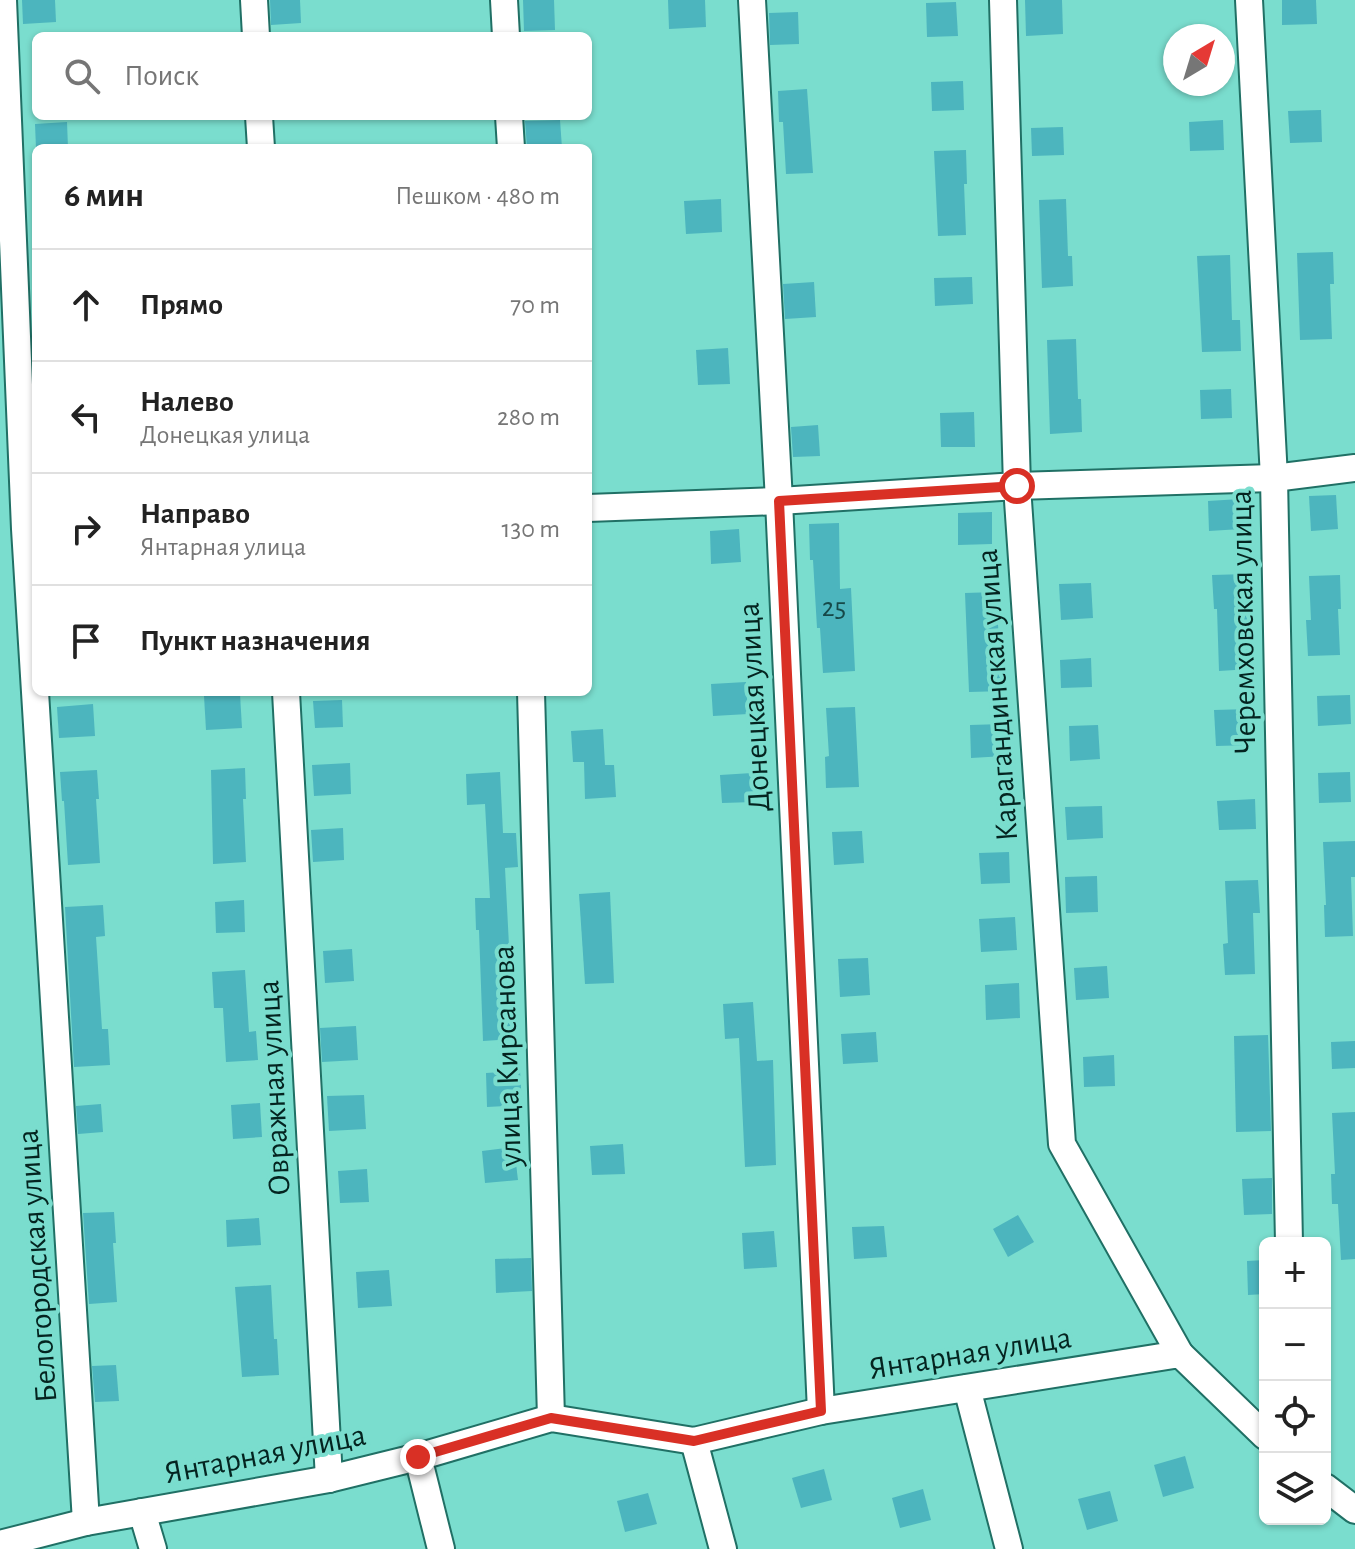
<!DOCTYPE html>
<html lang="ru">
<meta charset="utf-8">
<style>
:root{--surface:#fff;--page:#f6f6f6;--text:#222;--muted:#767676;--line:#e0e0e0}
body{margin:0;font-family:"Alegreya Sans",sans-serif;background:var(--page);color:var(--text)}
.controls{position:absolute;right:24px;bottom:24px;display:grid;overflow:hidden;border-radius:12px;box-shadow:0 2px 6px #0004}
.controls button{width:72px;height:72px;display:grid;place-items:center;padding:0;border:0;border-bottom:2px solid var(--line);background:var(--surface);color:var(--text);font:40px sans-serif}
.compass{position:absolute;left:1163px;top:24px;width:72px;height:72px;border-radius:50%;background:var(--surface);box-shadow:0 2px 6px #0004;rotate:38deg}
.stop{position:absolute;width:24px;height:24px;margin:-18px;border:6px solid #d93025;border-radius:50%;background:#fff}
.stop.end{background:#d93025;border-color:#fff;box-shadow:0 2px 8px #0008}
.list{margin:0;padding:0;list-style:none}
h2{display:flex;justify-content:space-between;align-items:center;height:104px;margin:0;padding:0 32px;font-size:34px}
h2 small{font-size:26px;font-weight:400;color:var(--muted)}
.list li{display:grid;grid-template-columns:52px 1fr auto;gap:24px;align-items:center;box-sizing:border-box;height:112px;padding:0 32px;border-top:2px solid var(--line)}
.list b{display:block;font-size:30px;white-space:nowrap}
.list p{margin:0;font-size:26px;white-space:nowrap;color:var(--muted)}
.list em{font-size:26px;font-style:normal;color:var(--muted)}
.icon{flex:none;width:44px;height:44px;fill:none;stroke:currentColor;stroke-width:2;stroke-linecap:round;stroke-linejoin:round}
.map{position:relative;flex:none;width:1355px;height:1549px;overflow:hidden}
.search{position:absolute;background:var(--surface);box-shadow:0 2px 6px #0004;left:32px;top:32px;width:560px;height:88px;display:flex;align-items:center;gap:20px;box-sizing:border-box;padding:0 28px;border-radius:12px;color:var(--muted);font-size:30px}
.panel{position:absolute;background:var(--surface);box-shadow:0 2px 6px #0004;left:32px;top:144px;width:560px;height:552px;border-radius:12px}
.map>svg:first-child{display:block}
</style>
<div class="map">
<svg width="1355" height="1549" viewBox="0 0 1355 1549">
<rect width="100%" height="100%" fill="#7addce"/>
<g fill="#4cb5be">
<polygon points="22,0 55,0 56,22 23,24"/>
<polygon points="270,0 300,0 301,23 271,25"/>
<polygon points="523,0 554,0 555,30 524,31"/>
<polygon points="668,0 705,0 706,27 669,29"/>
<polygon points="1025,0 1062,0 1063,34 1026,36"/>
<polygon points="1282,0 1316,0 1317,24 1282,25"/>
<polygon points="956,2 958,36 927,37 926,3"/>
<polygon points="798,12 799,44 770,45 769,13"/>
<polygon points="963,81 964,110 932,111 931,82"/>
<polygon points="807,89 813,173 786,174 783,122 779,122 778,91"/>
<polygon points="1321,110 1322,142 1290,143 1288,111"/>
<polygon points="560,120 562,148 527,148 525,121"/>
<polygon points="1223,120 1224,150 1190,151 1189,122"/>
<polygon points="67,122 68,148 36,148 35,124"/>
<polygon points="1063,127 1064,155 1032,156 1031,128"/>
<polygon points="966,150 967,184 964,184 966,235 938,236 934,151"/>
<polygon points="721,199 722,232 686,234 684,201"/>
<polygon points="1066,199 1068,256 1072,256 1073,286 1042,288 1039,200"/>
<polygon points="1333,252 1334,284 1330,284 1332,339 1300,340 1297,253"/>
<polygon points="1230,255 1232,320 1240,320 1241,351 1202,352 1197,256"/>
<polygon points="972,277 973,304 935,306 934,278"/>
<polygon points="814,282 816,317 785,319 783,284"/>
<polygon points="1076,339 1078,399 1081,399 1082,432 1050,434 1047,340"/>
<polygon points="728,348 730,384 698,385 696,350"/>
<polygon points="1231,389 1232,418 1201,419 1200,390"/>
<polygon points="974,412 975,447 941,447 940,413"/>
<polygon points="818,425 820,456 793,457 791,427"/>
<polygon points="1336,495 1338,529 1311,531 1309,496"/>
<polygon points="1240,499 1241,529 1209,531 1208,501"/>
<polygon points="992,512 992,544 958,545 958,513"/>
<polygon points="839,523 840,589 851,588 855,671 823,673 820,628 817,628 813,560 810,560 809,524"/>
<polygon points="739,529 741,562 711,564 710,531"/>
<polygon points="1247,574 1251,669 1219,671 1217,609 1214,609 1212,575"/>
<polygon points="1340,575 1341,609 1338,609 1340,655 1308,656 1306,620 1311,620 1309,576"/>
<polygon points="1091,583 1093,618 1061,620 1059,584"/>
<polygon points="996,592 1000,657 1004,657 1005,691 969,692 965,593"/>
<polygon points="1091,658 1092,687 1061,688 1060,660"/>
<polygon points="746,682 748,714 713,716 711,684"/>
<polygon points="240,694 242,728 206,730 204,696"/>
<polygon points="1350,695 1351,724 1318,726 1317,696"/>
<polygon points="342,700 343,727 315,728 313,701"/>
<polygon points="93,704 95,736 59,738 57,707"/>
<polygon points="855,707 859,787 826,788 825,757 829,756 826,708"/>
<polygon points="1250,709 1252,745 1216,746 1214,710"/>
<polygon points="1003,724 1005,756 971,758 970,725"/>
<polygon points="1098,725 1100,759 1070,761 1069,726"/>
<polygon points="603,729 605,765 614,765 616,797 585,799 584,762 573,762 571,731"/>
<polygon points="350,763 351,794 314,796 312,765"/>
<polygon points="245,768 246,799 243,799 246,862 213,864 211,770"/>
<polygon points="97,770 99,799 96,799 100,863 68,865 64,801 62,801 60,772"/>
<polygon points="500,772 503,833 516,833 518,867 505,868 512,1004 515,1004 516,1039 483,1041 479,930 476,930 475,898 490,898 485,804 467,805 466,774"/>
<polygon points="1350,772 1351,802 1319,803 1318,773"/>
<polygon points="752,773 754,802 722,803 720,775"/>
<polygon points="1255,799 1256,829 1219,830 1217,801"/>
<polygon points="1102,806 1103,838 1067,840 1065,807"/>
<polygon points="343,828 344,860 313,862 311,830"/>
<polygon points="862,831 864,863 834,865 832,832"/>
<polygon points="1355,841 1355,877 1351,877 1353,936 1325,937 1324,905 1326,905 1323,842"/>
<polygon points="1009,852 1010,883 981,884 979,853"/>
<polygon points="1097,876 1098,912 1066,913 1065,877"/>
<polygon points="1258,880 1260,913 1253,913 1255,974 1225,975 1223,944 1228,943 1225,881"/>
<polygon points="610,892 614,983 585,984 579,894"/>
<polygon points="244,900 245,932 216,933 215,902"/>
<polygon points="103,905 105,936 96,937 102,1029 108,1029 110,1065 74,1067 65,907"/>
<polygon points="1015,917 1017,950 981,952 979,919"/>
<polygon points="352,949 354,981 325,983 323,951"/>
<polygon points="868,958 870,995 840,997 838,959"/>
<polygon points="1107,966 1109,998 1076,1000 1074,968"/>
<polygon points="245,970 249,1032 256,1031 258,1060 226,1062 223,1008 214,1008 212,972"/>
<polygon points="1019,983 1020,1018 986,1020 985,985"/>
<polygon points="753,1002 757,1061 773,1060 776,1165 745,1167 739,1038 725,1039 723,1004"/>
<polygon points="356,1026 358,1060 322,1062 320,1028"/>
<polygon points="876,1032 878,1062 843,1064 841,1034"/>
<polygon points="1268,1035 1271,1131 1236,1132 1234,1036"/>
<polygon points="1355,1041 1355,1068 1332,1069 1331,1042"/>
<polygon points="1114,1055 1115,1086 1084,1087 1083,1057"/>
<polygon points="520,1071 522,1105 487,1107 486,1073"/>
<polygon points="364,1095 366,1129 329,1131 327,1096"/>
<polygon points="260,1103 262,1137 233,1139 231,1105"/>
<polygon points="101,1104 103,1132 78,1134 76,1106"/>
<polygon points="1355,1112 1355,1259 1341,1260 1338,1204 1332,1204 1331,1174 1335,1174 1332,1113"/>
<polygon points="623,1144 625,1174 592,1175 590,1146"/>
<polygon points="514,1147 518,1180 485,1183 482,1151"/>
<polygon points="367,1169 369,1202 340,1203 338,1171"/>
<polygon points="1272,1178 1272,1214 1244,1215 1242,1179"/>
<polygon points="114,1212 116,1243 113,1243 117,1302 89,1304 83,1213"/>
<polygon points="1018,1215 1034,1242 1008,1257 993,1229"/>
<polygon points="259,1218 261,1245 227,1247 226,1220"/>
<polygon points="884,1226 887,1257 854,1259 852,1227"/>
<polygon points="774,1231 777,1267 744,1269 742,1233"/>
<polygon points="531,1258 532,1291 496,1293 495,1259"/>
<polygon points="1265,1260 1265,1294 1248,1295 1247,1261"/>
<polygon points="389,1270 392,1306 358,1308 356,1272"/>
<polygon points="271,1285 274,1339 277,1339 279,1375 242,1377 235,1287"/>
<polygon points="116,1365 119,1401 95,1402 92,1366"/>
<polygon points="1185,1456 1194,1488 1163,1497 1154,1465"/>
<polygon points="824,1469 832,1500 801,1508 792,1478"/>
<polygon points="923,1489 931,1520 900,1528 892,1498"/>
<polygon points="1110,1491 1118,1521 1087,1530 1078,1499"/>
<polygon points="648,1493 657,1524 625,1532 617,1501"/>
</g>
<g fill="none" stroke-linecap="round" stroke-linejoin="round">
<g stroke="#207065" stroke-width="30">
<g id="minor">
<polyline points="3,0 25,529 86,1522"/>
<polyline points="254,0 256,36"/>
<polyline points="504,0 506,36"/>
<polyline points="752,0 779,501 821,1411"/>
<polyline points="1003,0 1017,486 1062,1144 1180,1354"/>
<polyline points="1249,0 1274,478 1289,1243"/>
<polyline points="259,116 261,148"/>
<polyline points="509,116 511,148"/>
<polyline points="588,508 779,501 1017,486 1274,478 1355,468"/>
<polyline points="286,692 329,1479"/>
<polyline points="531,692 551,1418"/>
<polyline points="967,1388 1009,1549"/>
<polyline points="694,1441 723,1549"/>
<polyline points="418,1457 441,1549"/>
<polyline points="1325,1487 1355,1510"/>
<polyline points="142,1512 153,1549"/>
<polyline points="0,1544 86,1522 329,1479 418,1457 551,1418 694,1441 821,1411 1180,1354 1265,1436"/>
</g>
</g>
<use href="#minor" stroke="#fff" stroke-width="26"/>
</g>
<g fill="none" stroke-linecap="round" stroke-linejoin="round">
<polyline stroke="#d93025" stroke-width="10" points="418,1457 551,1418 694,1441 821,1411 779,501 1017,486"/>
</g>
<g text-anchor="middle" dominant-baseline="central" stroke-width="8" stroke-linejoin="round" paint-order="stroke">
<g font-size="28" fill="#164848">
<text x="834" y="608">25</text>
</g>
<g font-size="32" fill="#042420" stroke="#7addce">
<text transform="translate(1243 622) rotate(-91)">Черемховская улица</text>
<text transform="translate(997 695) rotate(-94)">Карагандинская улица</text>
<text transform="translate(754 707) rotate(-93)">Донецкая улица</text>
<text transform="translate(507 1056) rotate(-92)">улица Кирсанова</text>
<text transform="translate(274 1088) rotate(-93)">Овражная улица</text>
<text transform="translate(37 1266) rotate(-94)">Белогородская улица</text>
<text transform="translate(970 1353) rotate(-9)">Янтарная улица</text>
<text transform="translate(265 1454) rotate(-11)">Янтарная улица</text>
</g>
</g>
</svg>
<div class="controls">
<button>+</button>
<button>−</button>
<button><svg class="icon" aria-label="locate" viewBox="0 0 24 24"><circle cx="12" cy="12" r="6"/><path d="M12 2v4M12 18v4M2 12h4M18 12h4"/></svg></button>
<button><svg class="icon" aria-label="layers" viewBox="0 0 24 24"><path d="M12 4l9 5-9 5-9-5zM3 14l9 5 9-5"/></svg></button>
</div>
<svg class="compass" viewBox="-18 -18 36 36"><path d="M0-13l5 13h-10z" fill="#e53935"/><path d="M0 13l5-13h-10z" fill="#767676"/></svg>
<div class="stop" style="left:1017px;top:486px"></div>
<div class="stop end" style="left:418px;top:1457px"></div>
<div class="search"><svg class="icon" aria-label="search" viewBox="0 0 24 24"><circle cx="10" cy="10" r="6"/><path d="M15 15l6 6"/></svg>Поиск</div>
<section class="panel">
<h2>6 мин<small>Пешком · 480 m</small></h2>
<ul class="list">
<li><svg class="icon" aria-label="ahead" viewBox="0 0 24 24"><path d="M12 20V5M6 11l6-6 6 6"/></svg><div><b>Прямо</b></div><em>70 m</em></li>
<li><svg class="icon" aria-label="left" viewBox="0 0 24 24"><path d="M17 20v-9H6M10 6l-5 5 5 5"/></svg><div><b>Налево</b><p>Донецкая улица</p></div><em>280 m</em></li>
<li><svg class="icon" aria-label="right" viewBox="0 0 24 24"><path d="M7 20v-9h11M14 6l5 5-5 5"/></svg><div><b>Направо</b><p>Янтарная улица</p></div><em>130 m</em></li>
<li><svg class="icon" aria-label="arrive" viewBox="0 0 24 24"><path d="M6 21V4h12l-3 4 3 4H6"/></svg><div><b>Пункт назначения</b></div></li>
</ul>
</section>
</div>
